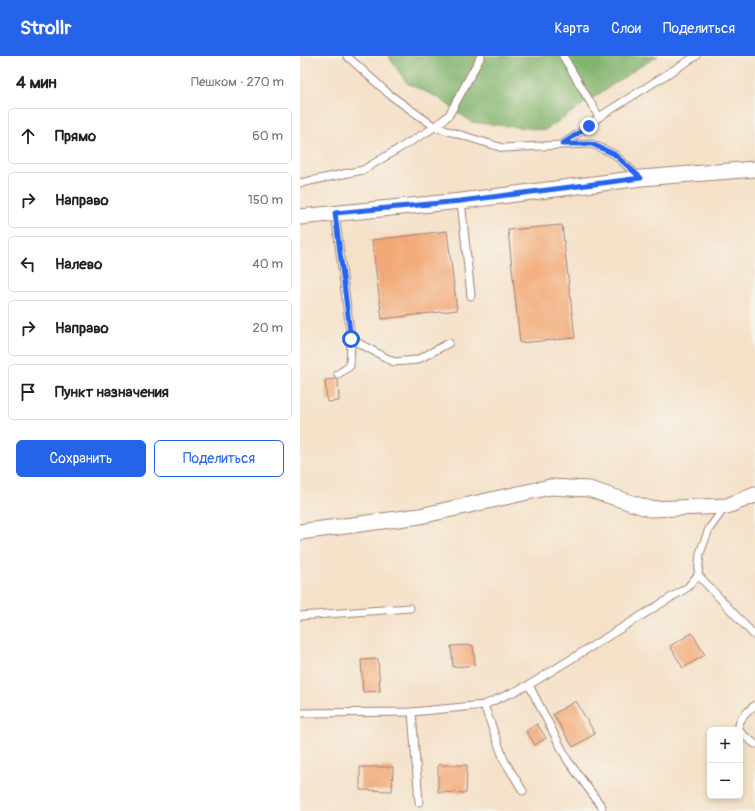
<!DOCTYPE html>
<html lang="ru">
<meta charset="utf-8">
<style>
:root{--surface:#fff;--page:#f2f2f2;--text:#202124;--muted:#757577;--line:#e0e0e0;--accent:#2563eb}
body{margin:0;font-family:Pangolin,sans-serif;background:var(--page);color:var(--text)}
.controls{position:absolute;right:12px;bottom:12px;display:grid;overflow:hidden;border-radius:6px;box-shadow:0 2px 6px #0003}
.controls button{width:36px;height:36px;display:grid;place-items:center;padding:0;border:0;border-bottom:1px solid var(--line);background:var(--surface);color:var(--text);font:20px sans-serif}
.stop{position:absolute;width:12px;height:12px;margin:-9px;border:3px solid #2563eb;border-radius:50%;background:#fff}
.stop.end{background:#2563eb;border-color:#fff;box-shadow:0 1px 4px #0008}
.list{margin:0;padding:0;list-style:none}
h2{display:flex;justify-content:space-between;align-items:center;height:52px;margin:0;padding:0 16px;font-size:17px}
h2 small{font-size:13px;font-weight:400;color:var(--muted)}
.list li{display:grid;grid-template-columns:26px 1fr auto;gap:12px;align-items:center;box-sizing:border-box;height:56px;margin:0 8px 8px;padding:0 8px;border:1px solid var(--line);border-radius:6px}
.list b{display:block;font-size:15px;white-space:nowrap}
.list em{font-size:13px;font-style:normal;color:var(--muted)}
.actions{display:flex;gap:8px;padding:12px 16px}
.actions a{flex:1;padding:9px 0;border:1px solid var(--accent);border-radius:6px;text-align:center;font-size:14px;color:var(--accent)}
.actions .main{background:var(--accent);color:#fff}
.icon{flex:none;width:22px;height:22px;fill:none;stroke:currentColor;stroke-width:2;stroke-linecap:round;stroke-linejoin:round}
.map{position:relative;flex:none;width:455px;height:755px;overflow:hidden}
header{display:flex;align-items:center;gap:24px;box-sizing:border-box;height:56px;padding:0 20px;background:var(--accent);color:#fff}
header strong{font-size:19px}
nav{display:flex;gap:22px;margin-inline-start:auto;font-size:14px}
main{display:flex}
aside{flex:1;background:var(--surface)}
.map>svg:first-child{display:block}
</style>
<header>
<strong>Strollr</strong>
<nav><a>Карта</a><a>Слои</a><a>Поделиться</a></nav>
</header>
<main>
<aside>
<h2>4 мин<small>Пешком · 270 m</small></h2>
<ul class="list">
<li><svg class="icon" aria-label="ahead" viewBox="0 0 24 24"><path d="M12 20V5M6 11l6-6 6 6"/></svg><div><b>Прямо</b></div><em>60 m</em></li>
<li><svg class="icon" aria-label="right" viewBox="0 0 24 24"><path d="M7 20v-9h11M14 6l5 5-5 5"/></svg><div><b>Направо</b></div><em>150 m</em></li>
<li><svg class="icon" aria-label="left" viewBox="0 0 24 24"><path d="M17 20v-9H6M10 6l-5 5 5 5"/></svg><div><b>Налево</b></div><em>40 m</em></li>
<li><svg class="icon" aria-label="right" viewBox="0 0 24 24"><path d="M7 20v-9h11M14 6l5 5-5 5"/></svg><div><b>Направо</b></div><em>20 m</em></li>
<li><svg class="icon" aria-label="arrive" viewBox="0 0 24 24"><path d="M6 21V4h12l-3 4 3 4H6"/></svg><div><b>Пункт назначения</b></div></li>
</ul>
<div class="actions"><a class="main">Сохранить</a><a>Поделиться</a></div>
</aside>
<div class="map">
<svg width="455" height="755" viewBox="0 0 455 755">
<rect width="100%" height="100%" fill="#f7f3e8"/>
<filter id="ink" filterUnits="userSpaceOnUse"><feTurbulence type="fractalNoise" baseFrequency=".025" numOctaves="2"/><feDisplacementMap in="SourceGraphic" scale="8" xChannelSelector="R" yChannelSelector="G"/><feConvolveMatrix kernelMatrix="1 2 1 2 8 2 1 2 1" color-interpolation-filters="sRGB"/></filter>
<filter id="wash" filterUnits="userSpaceOnUse"><feTurbulence type="fractalNoise" baseFrequency=".012" numOctaves="4" result="noise"/><feDisplacementMap in="SourceGraphic" scale="16" xChannelSelector="R" yChannelSelector="G"/><feGaussianBlur stdDeviation="0.9" result="paint"/><feColorMatrix in="noise" values="0 0 0 0 0 0 0 0 0 0 0 0 0 0 0 0 0 1.4 0 .05"/><feComposite in="paint" operator="in"/></filter>
<g filter="url(#wash)">
<rect width="100%" height="100%" fill="#f4e1c8"/>
<polygon fill="#84b56f" stroke="#676a4d" points="88,0 358,0 339,11 245,74 171,66 139,42 107,27"/>
<g id="blocks">
<g fill="#f3a977">
<polygon points="262,169 275,282 220,287 208,174"/>
<polygon points="147,175 157,254 82,263 72,184"/>
<polygon points="38,323 39,345 27,346 25,324"/>
<polygon points="392,577 405,599 383,612 370,590"/>
<polygon points="173,589 175,609 153,611 151,590"/>
<polygon points="78,603 80,635 63,636 61,604"/>
<polygon points="276,645 295,678 273,691 253,658"/>
<polygon points="237,668 246,682 235,689 226,675"/>
<polygon points="138,709 167,709 166,737 138,736"/>
<polygon points="60,711 93,711 92,735 60,734"/>
</g>
</g>
</g>
<g filter="url(#ink)">
<use href="#blocks" fill-opacity="0" stroke="#9f807a" stroke-width="1"/>
<g fill="none" stroke-linecap="round" stroke-linejoin="round">
<g stroke="#9f807a" stroke-width="9">
<g id="service">
<polyline points="47,0 90,39 135,71 149,59 181,0"/>
<polyline points="263,0 299,61"/>
<polyline points="263,88 289,70 299,61 396,0"/>
<polyline points="0,127 63,114 135,71 203,92 262,89 292,88 314,98 339,121"/>
<polyline points="161,145 171,240"/>
<polyline points="35,157 51,283 50,310 38,318"/>
<polyline points="51,283 94,306 117,304 149,287"/>
<polyline points="398,519 455,580"/>
<polyline points="0,560 110,552"/>
<polyline points="229,629 268,705 302,751"/>
<polyline points="184,649 204,704 223,735"/>
<polyline points="112,656 119,746"/>
<polyline points="0,657 112,656 184,649 229,629 388,531 398,519 400,497 409,473 425,451"/>
<path d="M439,674C437,663 448,656 455,649"/>
<polyline points="440,675 442,678 455,688"/>
</g>
</g>
<g stroke="#9f807a" stroke-width="17">
<g id="minor">
<polyline points="0,161 161,145 341,122 455,113"/>
<polyline points="0,476 120,460 250,431 289,433 350,453 427,450 455,439"/>
</g>
</g>
<use href="#service" stroke="#fff" stroke-width="7"/>
<use href="#minor" stroke="#fff" stroke-width="15"/>
</g>
</g>
<g fill="none" stroke-linecap="round" stroke-linejoin="round" filter="url(#ink)">
<polyline stroke="#2563eb" stroke-width="5" points="51,283 35,157 161,145 341,122 314,98 292,88 262,88 289,70"/>
</g>
</svg>
<div class="controls">
<button>+</button>
<button>−</button>
</div>
<div class="stop" style="left:51px;top:283px"></div>
<div class="stop end" style="left:289px;top:70px"></div>
</div>
</main>
